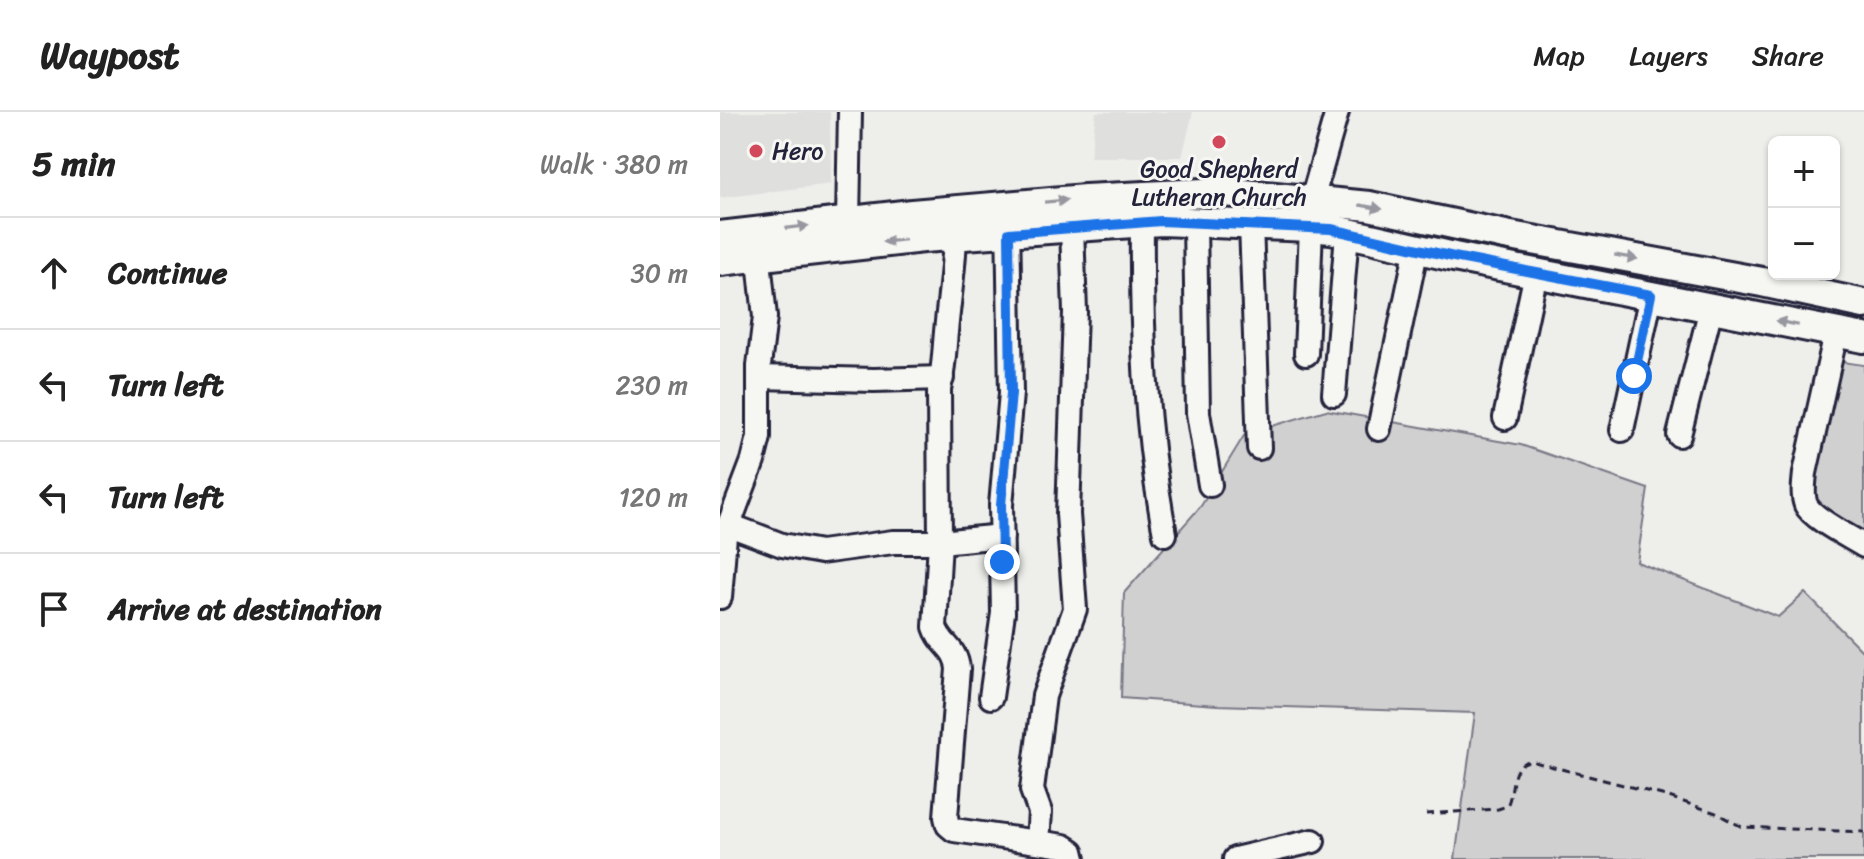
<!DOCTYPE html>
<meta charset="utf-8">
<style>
:root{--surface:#fff;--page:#f6f6f6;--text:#222;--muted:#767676;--line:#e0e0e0}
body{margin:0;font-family:Sriracha,sans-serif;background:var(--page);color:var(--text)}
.controls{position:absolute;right:24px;top:24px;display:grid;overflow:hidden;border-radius:12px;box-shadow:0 2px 6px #0004}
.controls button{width:72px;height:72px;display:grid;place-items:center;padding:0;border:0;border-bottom:2px solid var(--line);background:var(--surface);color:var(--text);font:40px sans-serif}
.stop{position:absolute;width:24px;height:24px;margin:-18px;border:6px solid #1a73e8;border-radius:50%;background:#fff}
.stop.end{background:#1a73e8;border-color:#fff;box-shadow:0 2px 8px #0008}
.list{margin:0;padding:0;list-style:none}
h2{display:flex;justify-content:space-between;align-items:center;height:104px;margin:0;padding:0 32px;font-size:34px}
h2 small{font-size:26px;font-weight:400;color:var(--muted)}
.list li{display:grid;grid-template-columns:52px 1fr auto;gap:24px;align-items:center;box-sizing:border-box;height:112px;padding:0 32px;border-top:2px solid var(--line)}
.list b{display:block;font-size:30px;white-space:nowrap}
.list em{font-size:26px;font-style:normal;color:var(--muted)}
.icon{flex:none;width:44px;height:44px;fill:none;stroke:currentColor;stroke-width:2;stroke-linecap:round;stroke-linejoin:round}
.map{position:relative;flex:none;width:1144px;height:747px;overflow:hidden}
header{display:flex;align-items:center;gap:48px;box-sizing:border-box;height:112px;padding:0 40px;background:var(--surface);border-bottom:2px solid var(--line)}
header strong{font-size:38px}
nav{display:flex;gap:44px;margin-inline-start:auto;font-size:28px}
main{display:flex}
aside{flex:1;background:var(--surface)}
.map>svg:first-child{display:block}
</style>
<header>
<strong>Waypost</strong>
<nav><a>Map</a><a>Layers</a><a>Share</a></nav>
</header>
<main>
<aside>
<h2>5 min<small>Walk · 380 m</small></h2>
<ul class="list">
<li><svg class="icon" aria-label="ahead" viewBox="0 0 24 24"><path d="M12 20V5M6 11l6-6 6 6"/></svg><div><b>Continue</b></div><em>30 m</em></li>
<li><svg class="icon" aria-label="left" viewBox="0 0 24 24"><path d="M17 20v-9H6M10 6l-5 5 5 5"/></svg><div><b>Turn left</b></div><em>230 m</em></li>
<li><svg class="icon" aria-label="left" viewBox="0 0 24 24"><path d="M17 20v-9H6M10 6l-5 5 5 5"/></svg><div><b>Turn left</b></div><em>120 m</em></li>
<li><svg class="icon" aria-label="arrive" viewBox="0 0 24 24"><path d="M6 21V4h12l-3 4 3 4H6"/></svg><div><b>Arrive at destination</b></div></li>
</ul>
</aside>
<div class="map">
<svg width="1144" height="747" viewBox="0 0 1144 747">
<rect width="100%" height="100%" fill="#eeeeeb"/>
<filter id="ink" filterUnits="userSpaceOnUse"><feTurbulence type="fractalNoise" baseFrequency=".0125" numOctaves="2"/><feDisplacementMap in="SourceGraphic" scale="16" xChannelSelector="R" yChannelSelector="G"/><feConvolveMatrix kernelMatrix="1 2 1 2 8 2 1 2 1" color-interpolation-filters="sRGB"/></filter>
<g filter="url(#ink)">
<g fill="#dfdfde">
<polygon points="0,0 110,0 111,72 0,86"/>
<polygon points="376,0 473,0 462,45 370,45"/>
</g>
<g fill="#d0d0d1" stroke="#797986" stroke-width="2">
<polygon points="1122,250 1144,253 1144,428 1076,383"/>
<polygon points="606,298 801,333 928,377 917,450 1058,505 1085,481 1144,541 1144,747 735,747 755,601 497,593 401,586 404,481 481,394 525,322"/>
</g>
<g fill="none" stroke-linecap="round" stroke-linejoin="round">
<g stroke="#22223b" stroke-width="28">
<g id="minor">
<polyline points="592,88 617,0"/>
<polyline points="128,109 130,0"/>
<path d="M422,110C421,215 425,319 445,422"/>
<polyline points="475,110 478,301 490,373"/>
<polyline points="531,112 539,336"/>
<path d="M235,124C234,157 229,187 226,220C224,240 224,257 219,277L220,430L215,515C221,534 236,535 238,557L226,705L228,713L234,718L344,734L352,739L354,747"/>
<path d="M1116,221L1085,361C1084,372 1082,383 1086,393C1093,407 1130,425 1144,434"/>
<polyline points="586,242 591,115"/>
<polyline points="39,265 154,268 222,266"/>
<polyline points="614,282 627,121"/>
<polyline points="785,306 816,161"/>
<polyline points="659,317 697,135"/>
<polyline points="902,318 931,183"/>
<polyline points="959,323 991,196"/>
<polyline points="9,413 62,433 101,440 173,430 220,430 282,424"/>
<polyline points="0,485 5,423 33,349 39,325 39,254 45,205 37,129"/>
<polyline points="271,585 283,501 281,393 291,281 288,107"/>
<polyline points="318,730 320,700 312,678 324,584 355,497 348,402 355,200 352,116"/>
<polyline points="515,747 593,729"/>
</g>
</g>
<g stroke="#22223b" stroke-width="34">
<g id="major">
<polyline points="0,124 192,102 365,87 504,80 649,94 785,123 1042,170 1144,192"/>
<polyline points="0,149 203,126 441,109 591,115 611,117 734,145 1144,226"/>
</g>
</g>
<path stroke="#22223b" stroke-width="3" stroke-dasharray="8 6" stroke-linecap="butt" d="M706,702L778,697L787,694C795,678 789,652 810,649L946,684L996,701L1022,715L1144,720"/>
<use href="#minor" stroke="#f6f6f2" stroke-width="22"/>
<use href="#major" stroke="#f6f6f2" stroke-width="28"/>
</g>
<defs><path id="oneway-solid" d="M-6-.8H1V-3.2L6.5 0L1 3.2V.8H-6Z" transform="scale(2)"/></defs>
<g fill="#9797a0">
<use href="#oneway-solid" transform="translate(336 89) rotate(-5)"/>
<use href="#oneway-solid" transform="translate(651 95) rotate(10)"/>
<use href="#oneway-solid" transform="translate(77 115) rotate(-7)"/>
<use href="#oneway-solid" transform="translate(174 129) rotate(174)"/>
<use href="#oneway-solid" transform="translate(906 145) rotate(10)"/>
<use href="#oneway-solid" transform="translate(1067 211) rotate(-169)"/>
</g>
</g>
<g fill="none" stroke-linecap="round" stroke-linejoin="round" filter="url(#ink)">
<polyline stroke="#1a73e8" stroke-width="10" points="282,450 281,393 291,281 289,121 441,109 611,117 734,145 931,183 914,264"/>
</g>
<g fill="#d1495b" stroke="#f6f6f2" stroke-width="3">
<circle cx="499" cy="30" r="8"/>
<circle cx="36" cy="39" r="8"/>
</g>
<g text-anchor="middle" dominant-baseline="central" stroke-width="6" stroke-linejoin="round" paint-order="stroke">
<g font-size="24" fill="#22223b" stroke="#f6f6f2" text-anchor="start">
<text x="52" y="39">Hero</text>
<text x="499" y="57" text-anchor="middle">Good Shepherd<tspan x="499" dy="28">Lutheran Church</tspan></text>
</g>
</g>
</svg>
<div class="controls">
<button>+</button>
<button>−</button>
</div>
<div class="stop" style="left:914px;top:264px"></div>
<div class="stop end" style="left:282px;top:450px"></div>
</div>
</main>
